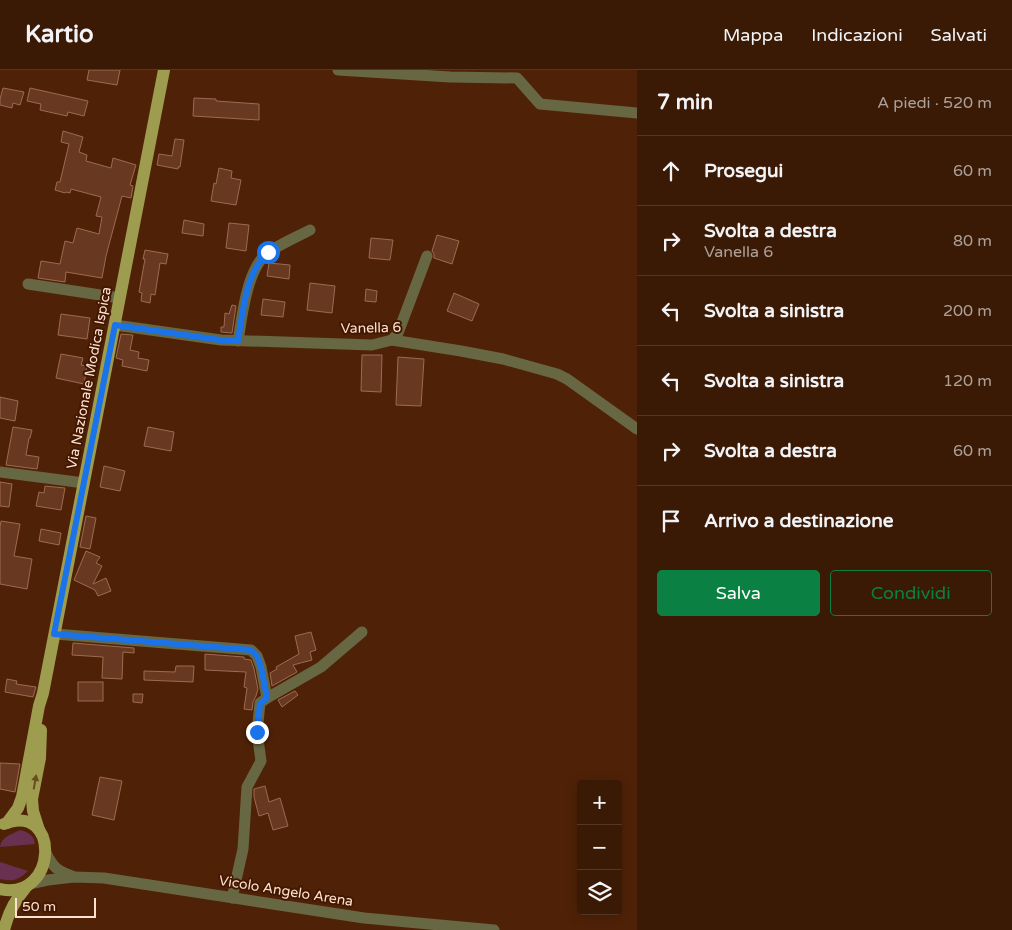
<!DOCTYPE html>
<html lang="it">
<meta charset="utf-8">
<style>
:root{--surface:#3b1a05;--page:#462713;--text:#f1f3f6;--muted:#aca19a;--line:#543827;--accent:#0b8043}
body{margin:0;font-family:"Varela Round",sans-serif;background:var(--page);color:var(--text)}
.controls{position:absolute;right:15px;bottom:15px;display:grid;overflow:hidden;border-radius:5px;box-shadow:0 2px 12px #0003}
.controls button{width:45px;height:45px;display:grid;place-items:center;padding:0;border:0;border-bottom:1px solid var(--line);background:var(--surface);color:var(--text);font:25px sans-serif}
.scale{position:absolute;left:15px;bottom:12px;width:81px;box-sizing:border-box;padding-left:5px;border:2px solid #fee0d1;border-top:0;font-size:14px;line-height:18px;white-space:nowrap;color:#fee0d1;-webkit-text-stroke:4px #431800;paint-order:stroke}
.stop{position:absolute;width:15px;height:15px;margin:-11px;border:4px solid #1a73e8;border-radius:50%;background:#fff}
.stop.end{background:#1a73e8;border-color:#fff;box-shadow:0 1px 5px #0008}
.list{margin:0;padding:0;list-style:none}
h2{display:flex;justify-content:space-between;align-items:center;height:65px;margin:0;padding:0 20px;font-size:21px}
h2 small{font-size:16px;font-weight:400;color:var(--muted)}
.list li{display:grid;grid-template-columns:32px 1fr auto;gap:15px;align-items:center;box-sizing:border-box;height:70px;padding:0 20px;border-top:1px solid var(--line)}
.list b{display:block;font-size:19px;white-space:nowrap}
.list p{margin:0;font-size:16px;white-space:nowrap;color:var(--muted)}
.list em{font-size:16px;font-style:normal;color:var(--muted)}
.actions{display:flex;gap:10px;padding:15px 20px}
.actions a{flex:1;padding:11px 0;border:1px solid var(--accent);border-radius:5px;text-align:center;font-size:18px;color:var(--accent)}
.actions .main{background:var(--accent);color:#fff}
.icon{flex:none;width:28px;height:28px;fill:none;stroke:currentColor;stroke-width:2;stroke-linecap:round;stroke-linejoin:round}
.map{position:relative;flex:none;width:637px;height:860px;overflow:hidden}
header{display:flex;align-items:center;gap:30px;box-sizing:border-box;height:70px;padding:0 25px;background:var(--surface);border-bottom:1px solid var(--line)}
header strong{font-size:24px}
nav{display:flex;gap:28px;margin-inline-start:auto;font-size:18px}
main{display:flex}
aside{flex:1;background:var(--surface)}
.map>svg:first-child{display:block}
</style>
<header>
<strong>Kartio</strong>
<nav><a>Mappa</a><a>Indicazioni</a><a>Salvati</a></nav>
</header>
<main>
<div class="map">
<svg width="637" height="860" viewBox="0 0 637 860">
<rect width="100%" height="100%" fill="#4f2207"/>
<g fill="#6a3050">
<path d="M20,760C28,762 34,765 35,774L0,777C1,767 12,764 20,760Z"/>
<path d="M0,792L28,801C18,810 14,812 0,809Z"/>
</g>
<g fill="#683920" stroke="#9e6a50">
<polygon points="89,0 120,0 117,15 87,10"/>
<polygon points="3,18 24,22 20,35 13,33 12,38 0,35 0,29"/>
<polygon points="30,18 88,31 84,46 68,42 67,46 40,40 41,34 27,31"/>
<polygon points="194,28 216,29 216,31 259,34 259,50 193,46"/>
<polygon points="63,61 83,67 79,82 87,85 86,91 111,98 113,88 136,95 130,115 133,116 131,128 122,126 106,186 102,208 66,202 65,212 38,208 41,191 60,194 65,171 73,173 77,158 99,164 102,147 96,146 101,127 71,119 70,123 66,122 65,123 55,120 57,112 60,112 69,74 61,72"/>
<polygon points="175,69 184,70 180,97 178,97 178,99 157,95 159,84 172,86"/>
<polygon points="219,98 232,101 231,108 241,110 236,135 211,131 214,113 216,114"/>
<polygon points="184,150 204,154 203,166 182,163"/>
<polygon points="229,153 249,155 246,181 226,178"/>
<polygon points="437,165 459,171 452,194 434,188 434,184 432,181"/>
<polygon points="371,168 393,170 390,190 369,188"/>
<polygon points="145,180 168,184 166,194 160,193 155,225 151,224 150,233 141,231 142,223 139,222 145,189 143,189"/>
<polygon points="269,193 290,195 289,209 267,206"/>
<polygon points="310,213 335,216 332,243 307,240"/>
<polygon points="366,219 377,221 376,232 365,231"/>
<polygon points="454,223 479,234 472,251 447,241"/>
<polygon points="263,229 285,232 283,247 261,245"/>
<polygon points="232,235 236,236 232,263 221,262 221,257 224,257 225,243 229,244"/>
<polygon points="61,244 90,248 87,269 58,265"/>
<polygon points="121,264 133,265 130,280 139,282 138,288 149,290 147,301 122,296 123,290 116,288"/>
<polygon points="61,284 83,288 81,295 87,296 84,314 56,308"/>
<polygon points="362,285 382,285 381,322 361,321"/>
<polygon points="398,287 424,289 421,336 396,335"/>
<polygon points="0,327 18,331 15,351 0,348"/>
<polygon points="13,357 32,360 30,368 29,368 26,385 39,387 37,399 6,395"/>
<polygon points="148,357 174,362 171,381 144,376"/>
<polygon points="104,396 125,401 120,421 100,417"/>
<polygon points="0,412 12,414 9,437 0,436"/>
<polygon points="45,416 65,418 61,440 36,436 39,422 44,423"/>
<polygon points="86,446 96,448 90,479 80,477"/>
<polygon points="1,451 20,454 14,486 32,489 27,519 0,514 0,457"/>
<polygon points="41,459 61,463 59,475 39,471"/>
<polygon points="86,481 100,487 96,493 102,496 93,514 106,508 111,521 98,526 95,520 74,510"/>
<polygon points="311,562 316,580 310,582 312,590 293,595 297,602 272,616 270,603 277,599 276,597 299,584 295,566"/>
<polygon points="73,573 134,578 134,583 123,582 122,609 102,608 103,587 72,585"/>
<polygon points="205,584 244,587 244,589 251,590 254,599 258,619 256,626 253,632 252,640 244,639 247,618 244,617 246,602 205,600"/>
<polygon points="176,596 194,596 193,612 144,610 144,601 175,602"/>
<polygon points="7,609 17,611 16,614 36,617 33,627 5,622"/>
<rect x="78" y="612" width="25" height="19"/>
<polygon points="295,621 298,625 282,637 278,630"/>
<polygon points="133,624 143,624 142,633 133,632"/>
<polygon points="0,693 20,694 15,722 0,719"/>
<polygon points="100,707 122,711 114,750 92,745"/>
<polygon points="265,716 269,732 280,728 288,756 273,760 268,743 259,746 254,727 254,719"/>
</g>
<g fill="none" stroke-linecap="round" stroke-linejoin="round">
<g stroke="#686743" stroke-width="11">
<polyline points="338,0 450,7 517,8 540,34 637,43"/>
<polyline points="28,214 120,228"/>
<polyline points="115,255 221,270 372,275 392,270 461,281 503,289 557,304 567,309 637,359"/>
<polyline points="392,270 398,263 427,186"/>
<path d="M238,271C242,247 247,196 269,182C282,173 297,167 310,160"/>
<polyline points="0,402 84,413"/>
<polyline points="55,564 251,580 257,586 261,597 267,628"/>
<path d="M46,783C53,797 57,801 72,806"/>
<polyline points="29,814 48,810 74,807 104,808 364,848 494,860"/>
<polyline points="232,828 243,779 247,717 261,691 257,662 260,633 267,628 321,597 362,562"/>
</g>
<g stroke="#9e9d4f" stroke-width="12">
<polyline points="7,753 18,738 22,727 39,636 43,623 164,0"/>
<polyline points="39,760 33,741 32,729 40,688 41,660"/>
<path d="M0,819C58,832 61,731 4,754"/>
<path d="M4,860C8,843 15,830 26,817"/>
</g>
</g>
<defs><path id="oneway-solid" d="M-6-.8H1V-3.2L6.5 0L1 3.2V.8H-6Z" transform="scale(1.25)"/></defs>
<use fill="#674d20" href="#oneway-solid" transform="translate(35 712) rotate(-80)"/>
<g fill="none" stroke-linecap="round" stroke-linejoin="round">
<path stroke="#1a73e8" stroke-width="6" d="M257,662L260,634L267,628L261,597L257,586L251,580L54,564L115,255L220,270L238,271C243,241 245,204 268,182"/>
</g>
<g text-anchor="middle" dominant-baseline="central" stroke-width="4" stroke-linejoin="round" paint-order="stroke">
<g font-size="14" fill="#fee0d1" stroke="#431800">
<text transform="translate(371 258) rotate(-1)">Vanella 6</text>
<text transform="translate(89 308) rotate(-79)">Via Nazionale Modica Ispica</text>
<text transform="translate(286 821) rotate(9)">Vicolo Angelo Arena</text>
</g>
</g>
</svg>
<div class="controls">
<button>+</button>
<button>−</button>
<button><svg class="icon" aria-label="layers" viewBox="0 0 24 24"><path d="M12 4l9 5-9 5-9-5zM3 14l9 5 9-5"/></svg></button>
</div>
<div class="scale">50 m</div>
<div class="stop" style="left:268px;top:182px"></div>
<div class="stop end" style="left:257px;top:662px"></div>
</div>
<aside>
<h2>7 min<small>A piedi · 520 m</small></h2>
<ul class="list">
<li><svg class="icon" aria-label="ahead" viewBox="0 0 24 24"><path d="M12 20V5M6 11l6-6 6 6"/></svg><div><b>Prosegui</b></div><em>60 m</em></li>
<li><svg class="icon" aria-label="right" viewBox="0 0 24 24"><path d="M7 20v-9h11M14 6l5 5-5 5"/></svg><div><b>Svolta a destra</b><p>Vanella 6</p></div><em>80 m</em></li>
<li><svg class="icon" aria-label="left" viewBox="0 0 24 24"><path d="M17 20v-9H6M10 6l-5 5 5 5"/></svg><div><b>Svolta a sinistra</b></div><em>200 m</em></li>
<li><svg class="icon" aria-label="left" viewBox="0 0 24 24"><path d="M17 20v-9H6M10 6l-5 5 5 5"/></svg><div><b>Svolta a sinistra</b></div><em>120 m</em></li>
<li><svg class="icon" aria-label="right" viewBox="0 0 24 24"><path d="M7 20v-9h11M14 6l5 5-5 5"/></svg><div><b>Svolta a destra</b></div><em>60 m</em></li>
<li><svg class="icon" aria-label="arrive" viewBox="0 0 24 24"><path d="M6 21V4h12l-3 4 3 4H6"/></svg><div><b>Arrivo a destinazione</b></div></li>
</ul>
<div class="actions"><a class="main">Salva</a><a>Condividi</a></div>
</aside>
</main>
